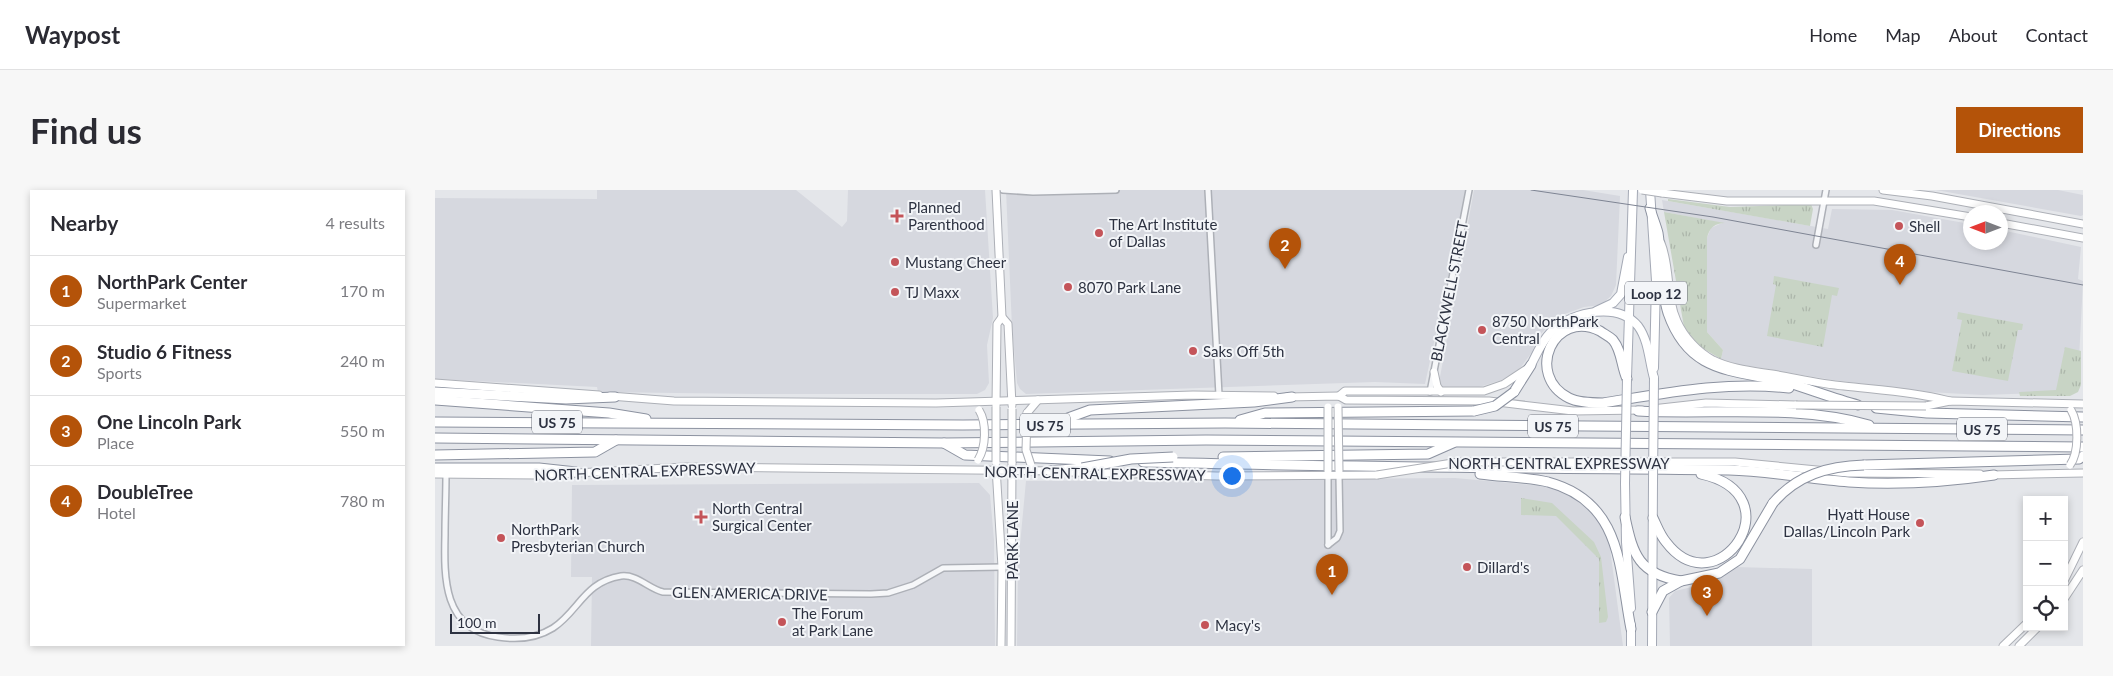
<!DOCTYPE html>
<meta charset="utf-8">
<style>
:root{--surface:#fff;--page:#f7f7f7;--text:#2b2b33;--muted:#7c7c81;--line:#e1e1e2;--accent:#b45309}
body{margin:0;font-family:Lato,sans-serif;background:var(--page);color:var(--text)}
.controls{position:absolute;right:15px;bottom:15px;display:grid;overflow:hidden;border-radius:0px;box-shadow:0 2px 8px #0003}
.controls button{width:45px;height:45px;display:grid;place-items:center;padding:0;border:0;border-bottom:1px solid var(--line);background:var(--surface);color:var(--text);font:25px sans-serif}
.compass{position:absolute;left:1528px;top:15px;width:45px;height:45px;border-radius:50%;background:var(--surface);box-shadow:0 2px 8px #0003;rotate:270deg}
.scale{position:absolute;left:15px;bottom:12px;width:90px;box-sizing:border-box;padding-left:5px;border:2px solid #2d3241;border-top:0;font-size:14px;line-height:18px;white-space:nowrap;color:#2d3241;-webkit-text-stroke:4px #f3f5f8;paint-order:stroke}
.you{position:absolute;left:796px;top:285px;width:18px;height:18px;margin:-12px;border:4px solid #fff;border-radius:50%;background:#1a73e8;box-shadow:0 0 0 8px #1a73e833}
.badge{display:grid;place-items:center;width:32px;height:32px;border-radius:50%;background:var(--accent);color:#fff;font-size:16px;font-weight:700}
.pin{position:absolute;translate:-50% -41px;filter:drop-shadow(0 1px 2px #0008)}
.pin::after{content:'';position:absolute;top:26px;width:18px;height:15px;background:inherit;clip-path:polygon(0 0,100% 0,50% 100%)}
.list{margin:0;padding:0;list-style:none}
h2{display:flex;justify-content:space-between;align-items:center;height:65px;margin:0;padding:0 20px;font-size:21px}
h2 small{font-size:16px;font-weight:400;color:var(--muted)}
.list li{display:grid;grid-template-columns:32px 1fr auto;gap:15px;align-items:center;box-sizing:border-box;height:70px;padding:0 20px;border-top:1px solid var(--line)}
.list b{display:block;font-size:19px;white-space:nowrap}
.list p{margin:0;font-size:16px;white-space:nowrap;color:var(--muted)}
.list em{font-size:16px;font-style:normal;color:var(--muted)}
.icon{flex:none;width:28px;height:28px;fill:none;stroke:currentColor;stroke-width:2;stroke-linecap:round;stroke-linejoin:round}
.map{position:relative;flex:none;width:1648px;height:456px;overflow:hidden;border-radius:0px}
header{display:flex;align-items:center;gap:30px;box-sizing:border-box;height:70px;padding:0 25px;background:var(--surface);border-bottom:1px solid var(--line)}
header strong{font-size:24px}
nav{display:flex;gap:28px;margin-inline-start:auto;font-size:18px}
.intro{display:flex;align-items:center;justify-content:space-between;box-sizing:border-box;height:120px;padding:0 30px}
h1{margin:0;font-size:35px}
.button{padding:12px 22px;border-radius:0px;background:var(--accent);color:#fff;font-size:18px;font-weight:700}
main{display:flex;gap:30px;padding:0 30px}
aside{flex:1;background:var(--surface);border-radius:0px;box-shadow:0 2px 8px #0003}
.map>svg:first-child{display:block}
</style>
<header>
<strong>Waypost</strong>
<nav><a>Home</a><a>Map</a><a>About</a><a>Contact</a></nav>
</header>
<div class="intro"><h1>Find us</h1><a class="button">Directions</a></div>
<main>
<aside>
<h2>Nearby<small>4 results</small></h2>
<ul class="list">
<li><span class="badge">1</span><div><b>NorthPark Center</b><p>Supermarket</p></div><em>170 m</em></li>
<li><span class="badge">2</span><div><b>Studio 6 Fitness</b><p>Sports</p></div><em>240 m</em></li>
<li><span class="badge">3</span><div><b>One Lincoln Park</b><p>Place</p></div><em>550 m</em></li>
<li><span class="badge">4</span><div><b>DoubleTree</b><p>Hotel</p></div><em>780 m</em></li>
</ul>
</aside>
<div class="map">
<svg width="1648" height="456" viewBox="0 0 1648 456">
<defs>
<pattern id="grass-tufts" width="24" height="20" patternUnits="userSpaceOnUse" patternTransform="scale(1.25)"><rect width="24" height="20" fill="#c8d4c5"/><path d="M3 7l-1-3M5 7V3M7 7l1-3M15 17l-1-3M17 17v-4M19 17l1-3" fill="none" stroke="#acb6aa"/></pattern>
</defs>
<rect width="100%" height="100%" fill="#e4e6ea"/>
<g fill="#d6d8df">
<polygon points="162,0 361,0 407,37 412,31 413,0 550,0 558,128 552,155 554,193 550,200 542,204 320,204 163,202 162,197 0,189 0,8 162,9"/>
<polygon points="571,0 1032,0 990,194 940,192 591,204 585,199 582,193 577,137"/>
<polygon points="1039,0 1148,0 1185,6 1181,95 1176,106 1166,115 1149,117 1127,125 1116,133 1103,147 1097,162 1086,177 1073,188 1041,198 1010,199 1005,195 1005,187"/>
<polygon points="1501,0 1623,0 1648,5 1648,25 1646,26"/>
<polygon points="1227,10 1393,39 1397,19 1457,20 1535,34 1536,52 1566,52 1566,40 1646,57 1643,89 1648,91 1643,189 1634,199 1604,203 1547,205 1493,202 1398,190 1301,174 1286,169 1288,160 1272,142 1272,48 1276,38 1287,33 1229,22"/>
<polygon points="1020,288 1107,296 1130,302 1146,311 1162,327 1174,351 1188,456 582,456 583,376 591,291"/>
<polygon points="544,293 555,305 559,350 560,456 156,456 157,387 136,387 137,295"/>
<polygon points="1300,377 1377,379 1377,456 1235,456 1234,408 1240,401 1282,391"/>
</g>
<g fill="url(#grass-tufts)">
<polygon points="1233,9 1295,17 1376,14 1378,19 1375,36 1233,11"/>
<path d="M1229,22L1290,33C1280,33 1274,38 1272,48V142L1288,160L1286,169L1264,156L1249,137Z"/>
<polygon points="1339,86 1404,98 1402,106 1397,105 1388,157 1332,146 1341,95 1338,94"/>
<polygon points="1523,122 1588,134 1587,140 1583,140 1573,191 1517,181 1527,130 1522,129"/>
<polygon points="1630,157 1646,161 1646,195 1643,202 1635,206 1585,206 1584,202 1621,200"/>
<polygon points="1086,308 1117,313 1159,352 1166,367 1173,427 1171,432 1164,433 1164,369 1121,326 1086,325"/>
</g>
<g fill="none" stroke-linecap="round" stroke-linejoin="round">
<g stroke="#adb0b7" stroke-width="8">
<g id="street">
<polyline points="568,0 598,2 681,0"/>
<polyline points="773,0 784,205"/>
<polyline points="1381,55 1391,0"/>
<polyline points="995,202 1034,0"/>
<path d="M11,284C11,304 10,325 10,345C9,388 8,440 63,447C82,450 102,448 118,438C144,421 149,392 186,386C202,384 214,399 228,402L436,404L453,403L478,395L508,378L567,377"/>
<polyline points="893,355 902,348 905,341 904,286"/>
<polyline points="893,355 893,286"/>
</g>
</g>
<g stroke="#adb0b7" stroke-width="9">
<g id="secondary">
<polyline points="561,0 567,127 573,134 577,215"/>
<polyline points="1448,0 1497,6 1648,34"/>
<polyline points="1227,3 1292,11 1439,11 1536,27"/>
<polyline points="1566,33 1648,48"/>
<path d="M1226,53C1236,78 1231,107 1242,131C1249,147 1263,162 1278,170C1296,179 1318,181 1337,184C1361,188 1385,194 1409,196C1444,200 1480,202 1515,211"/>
<polyline points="999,182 1002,196 1006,202"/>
<polyline points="0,193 164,205"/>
<polyline points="175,206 239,211 501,213 758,205 839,206"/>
<polyline points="904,206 910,201 1049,201 1069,194 1093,178"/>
<polyline points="852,207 904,206 911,210 1054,211 1138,221 1207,220"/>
<polyline points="561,215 562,134 567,127"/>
<polyline points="1491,216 1515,211 1648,214"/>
<polyline points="1217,219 1271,213 1361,215"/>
<polyline points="592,223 603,210"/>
<polyline points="1084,272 1300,272 1413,283 1545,284"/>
<polyline points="561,277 567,377 566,456"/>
<polyline points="635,282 782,286 942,285"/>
<polyline points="0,284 105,285 250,277 619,281"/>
<polyline points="1556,285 1648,283"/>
<polyline points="1629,391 1648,352"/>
<polyline points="1629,409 1648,380"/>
<polyline points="576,456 577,272"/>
<polyline points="1568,456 1592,433"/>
<polyline points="1584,456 1603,437"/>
</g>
</g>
<g stroke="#a4a9b5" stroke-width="10">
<g id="primary">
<polyline points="1215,0 1221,91 1219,178"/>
<polyline points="1161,121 1178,113 1186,104 1193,67"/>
<path d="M1096,175C1102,163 1108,149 1118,140C1139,121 1183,112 1203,136C1214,151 1214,171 1219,188"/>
<polyline points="1192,188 1198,0"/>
<polyline points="1190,293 1191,352 1196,418"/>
<polyline points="1196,456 1196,435"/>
<polyline points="1217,456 1218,292"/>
</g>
</g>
<g stroke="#8c92a0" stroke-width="11">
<g id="highway">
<path d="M1215,18C1217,26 1221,35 1223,43C1227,69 1225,98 1233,123C1255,186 1300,179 1354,193C1377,200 1400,209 1423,215"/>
<path d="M1192,189C1186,176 1187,161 1178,150C1174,146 1169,144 1165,141C1119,118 1089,185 1134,208C1144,213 1158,213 1168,213C1231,203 1291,191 1354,198"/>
<polyline points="0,202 131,209 180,207"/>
<polyline points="1079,202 1096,175"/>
<polyline points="0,210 174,223 211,229"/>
<polyline points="1441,218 1492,223 1648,227"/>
<path d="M1203,221C1279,225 1360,214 1434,235"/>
<polyline points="805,230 830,223 1039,221"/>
<polyline points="0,232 528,235 790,233 1648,240"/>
<polyline points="622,232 655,220 819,212 857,207"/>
<polyline points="0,248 509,253 771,250 1648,257"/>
<polyline points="509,253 530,265 675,271"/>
<polyline points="0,265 160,262 181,250"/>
<polyline points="788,267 993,264 1018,253"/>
<path d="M708,272C903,277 1099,278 1294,280C1335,281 1374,289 1414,292C1461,295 1512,292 1559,285"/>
<polyline points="1429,275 1644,269 1648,266"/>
<polyline points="0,278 104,278 141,282"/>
<polyline points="615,281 647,278"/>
<path d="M1045,284C1067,287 1092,287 1113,292C1187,312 1184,377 1196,439"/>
<path d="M1190,327C1198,365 1204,384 1246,391"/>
<path d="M1218,328C1222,336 1225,345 1231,352C1282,419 1362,305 1266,284"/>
<polyline points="1217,422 1228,401 1246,391 1284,383 1305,369 1338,313"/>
</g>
</g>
<use href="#street" stroke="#f6f7f9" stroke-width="5"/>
<use href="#secondary" stroke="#fff" stroke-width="7"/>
<use href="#primary" stroke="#fff" stroke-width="8"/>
<use href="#highway" stroke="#fff" stroke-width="9"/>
<polyline stroke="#7e8493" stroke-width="1" points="1096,0 1278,27 1648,95"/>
<g stroke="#adb0b7" stroke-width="9" stroke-linecap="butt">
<g id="secondary-bridge">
<polyline points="1207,0 1227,3"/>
<polyline points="1361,215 1491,216"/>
<polyline points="561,217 561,272"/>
<polyline points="893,217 893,281"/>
<polyline points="903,217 904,281"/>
<polyline points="577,219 577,272"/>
<polyline points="592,223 591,260 596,275"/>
<path d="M543,270C551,257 552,233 544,220"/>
<path d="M1635,275C1644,263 1644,233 1636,220"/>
<polyline points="942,285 1024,272 1084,272"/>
</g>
</g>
<g stroke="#a4a9b5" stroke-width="10" stroke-linecap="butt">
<g id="primary-bridge">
<polyline points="1218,292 1219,188"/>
<polyline points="1190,293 1192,189"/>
</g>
</g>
<g stroke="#8c92a0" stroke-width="11" stroke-linecap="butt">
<g id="highway-bridge">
<polyline points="1039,221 1060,216 1079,202"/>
<polyline points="647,278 696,269 738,267"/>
<path d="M1338,313C1362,285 1393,276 1429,275"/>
</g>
</g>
<use href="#secondary-bridge" stroke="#fff" stroke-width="7"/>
<use href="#primary-bridge" stroke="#fff" stroke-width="8"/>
<use href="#highway-bridge" stroke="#fff" stroke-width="9"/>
</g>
<g fill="#c45459" stroke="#f3f5f8" stroke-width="2">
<path d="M459.5 18.5h5v5h5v5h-5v5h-5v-5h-5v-5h5z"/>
<circle cx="1464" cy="36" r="5"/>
<circle cx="664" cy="43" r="5"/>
<circle cx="460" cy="72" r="5"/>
<circle cx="633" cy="97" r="5"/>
<circle cx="460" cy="102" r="5"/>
<circle cx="1047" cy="140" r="5"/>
<circle cx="758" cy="161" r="5"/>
<path d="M263.5 319.5h5v5h5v5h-5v5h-5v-5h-5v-5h5z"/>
<circle cx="1485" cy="333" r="5"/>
<circle cx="66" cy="348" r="5"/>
<circle cx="1032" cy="377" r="5"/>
<circle cx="347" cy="432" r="5"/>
<circle cx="770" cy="435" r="5"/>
</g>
<g text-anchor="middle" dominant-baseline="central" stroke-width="4" stroke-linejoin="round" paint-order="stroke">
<g fill="#f3f5f8" stroke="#686c78" stroke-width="1">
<rect x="1190" y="91.5" width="62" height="23" rx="4"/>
<rect x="97" y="220.5" width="50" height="23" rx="4"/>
<rect x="585" y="223.5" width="50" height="23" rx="4"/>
<rect x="1093" y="224.5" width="50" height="23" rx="4"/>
<rect x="1522" y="227.5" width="50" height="23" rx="4"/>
</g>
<g font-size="14" font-weight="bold" fill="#2d3241">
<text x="1221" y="103">Loop 12</text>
<text x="122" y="232">US 75</text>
<text x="610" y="235">US 75</text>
<text x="1118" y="236">US 75</text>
<text x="1547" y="239">US 75</text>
</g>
<g font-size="15" fill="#2d3241" stroke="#f3f5f8" text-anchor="start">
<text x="473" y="17">Planned<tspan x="473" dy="17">Parenthood</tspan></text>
<text x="674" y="34">The Art Institute<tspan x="674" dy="17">of Dallas</tspan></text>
<text x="1474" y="36">Shell</text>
<text x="470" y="72">Mustang Cheer</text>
<text x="643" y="97">8070 Park Lane</text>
<text x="470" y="102">TJ Maxx</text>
<text x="1057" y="131">8750 NorthPark<tspan x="1057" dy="17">Central</tspan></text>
<text x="768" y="161">Saks Off 5th</text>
<text x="277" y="318">North Central<tspan x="277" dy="17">Surgical Center</tspan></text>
<text x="1475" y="324" text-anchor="end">Hyatt House<tspan x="1475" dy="17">Dallas/Lincoln Park</tspan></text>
<text x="76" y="339">NorthPark<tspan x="76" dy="17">Presbyterian Church</tspan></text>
<text x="1042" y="377">Dillard's</text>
<text x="357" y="423">The Forum<tspan x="357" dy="17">at Park Lane</tspan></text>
<text x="780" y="435">Macy's</text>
</g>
<g font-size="15" fill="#2d3241" stroke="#f3f5f8">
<text transform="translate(1014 101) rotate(-79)">BLACKWELL STREET</text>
<text x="1124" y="273">NORTH CENTRAL EXPRESSWAY</text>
<text transform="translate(210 281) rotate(-2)">NORTH CENTRAL EXPRESSWAY</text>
<text transform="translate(660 283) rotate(1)">NORTH CENTRAL EXPRESSWAY</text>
<text transform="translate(577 350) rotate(-90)">PARK LANE</text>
<text transform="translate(315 403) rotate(1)">GLEN AMERICA DRIVE</text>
</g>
</g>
</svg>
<div class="controls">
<button>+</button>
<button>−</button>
<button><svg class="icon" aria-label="locate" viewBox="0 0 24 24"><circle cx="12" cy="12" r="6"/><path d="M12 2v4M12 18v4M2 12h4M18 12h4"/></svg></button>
</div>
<svg class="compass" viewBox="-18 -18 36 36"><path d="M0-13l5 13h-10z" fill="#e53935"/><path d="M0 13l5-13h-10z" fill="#7c7c81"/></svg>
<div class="scale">100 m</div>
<div class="you"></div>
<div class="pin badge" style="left:897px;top:405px">1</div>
<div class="pin badge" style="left:850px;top:79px">2</div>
<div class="pin badge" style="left:1272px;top:426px">3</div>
<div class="pin badge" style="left:1465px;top:95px">4</div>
</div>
</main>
